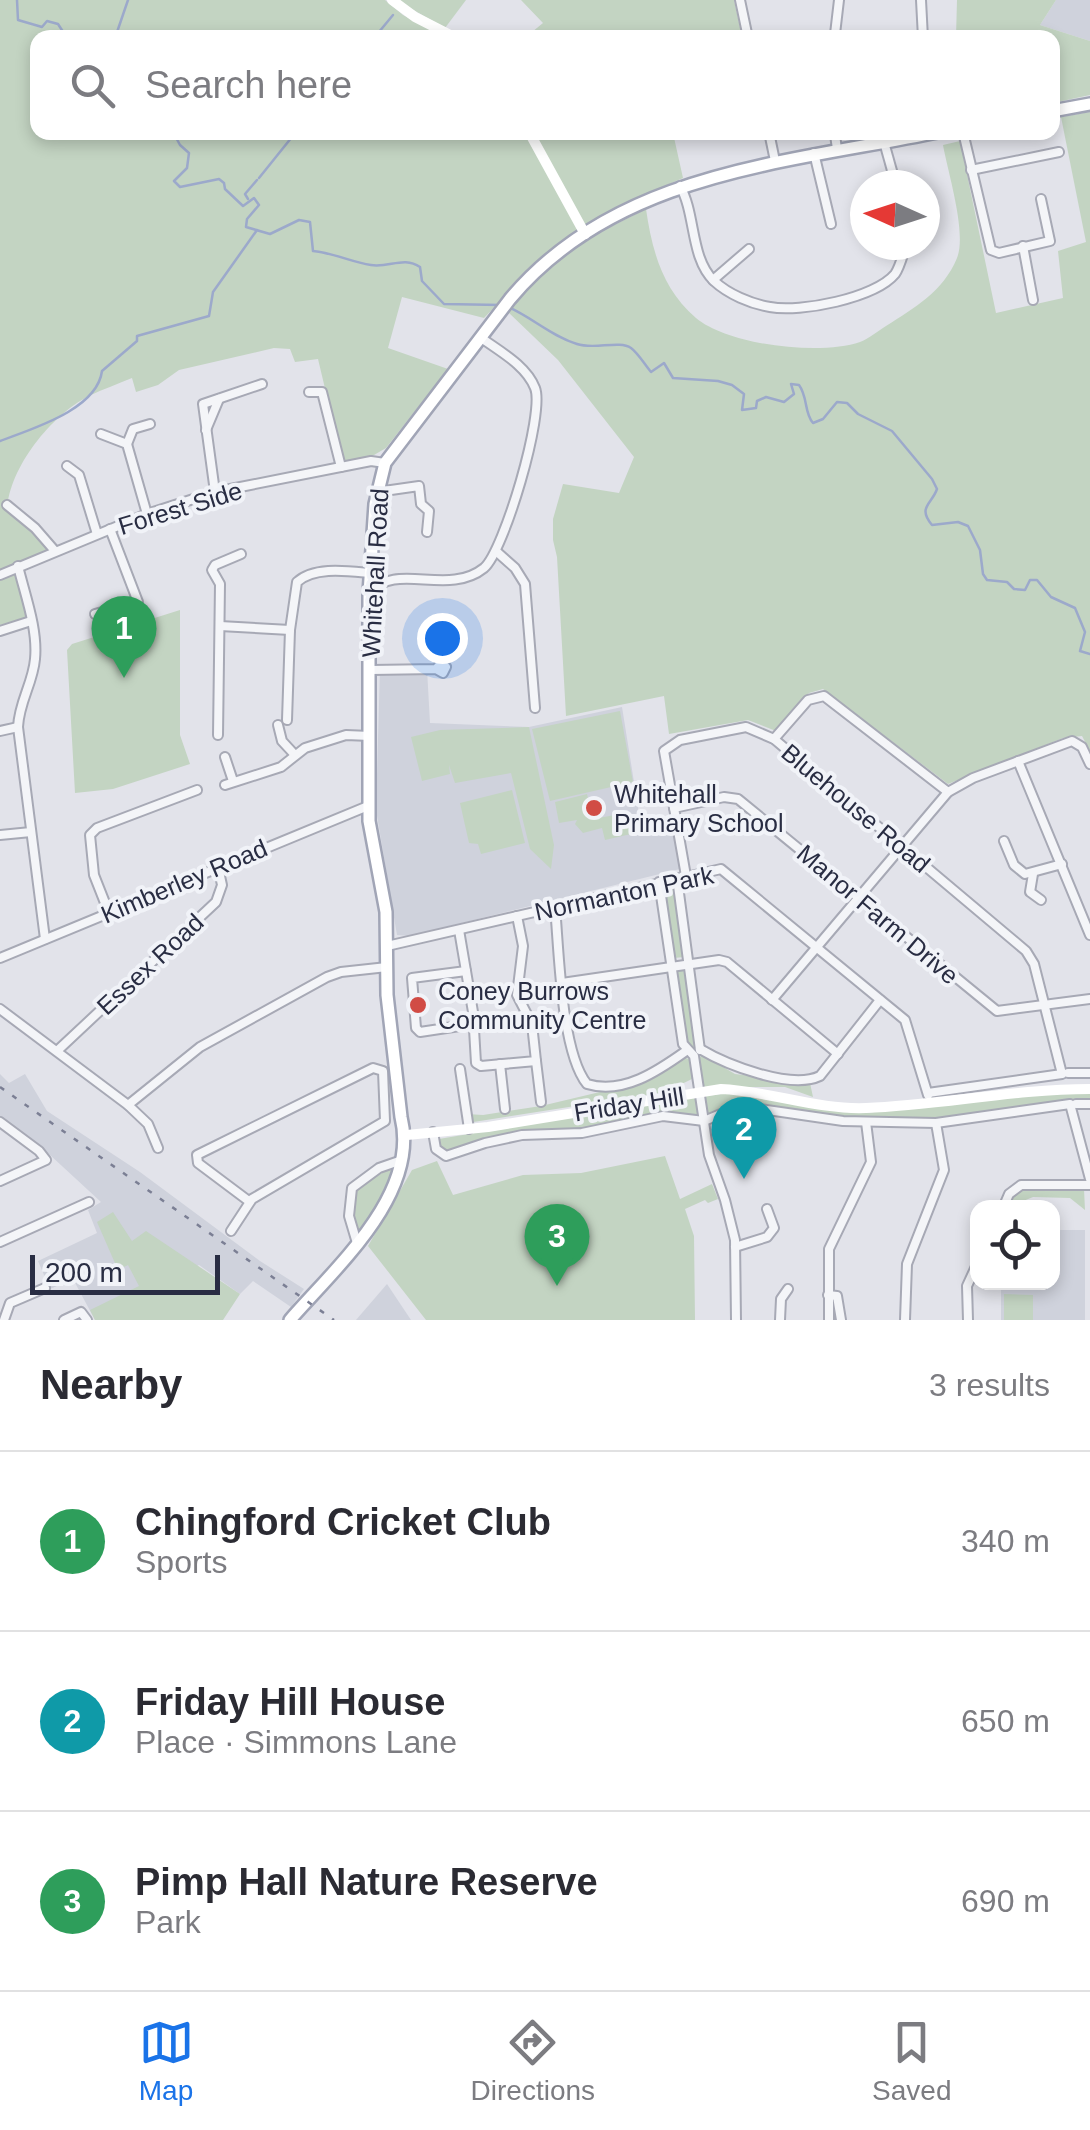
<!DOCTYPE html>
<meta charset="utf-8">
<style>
:root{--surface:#fff;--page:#f7f7f7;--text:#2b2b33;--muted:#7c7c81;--line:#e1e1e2;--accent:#1a73e8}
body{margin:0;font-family:Arial,sans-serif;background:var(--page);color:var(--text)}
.controls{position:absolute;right:30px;bottom:30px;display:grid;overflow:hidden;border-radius:20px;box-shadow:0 5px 15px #0003}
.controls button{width:90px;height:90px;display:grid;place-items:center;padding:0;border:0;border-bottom:2px solid var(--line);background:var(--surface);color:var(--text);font:50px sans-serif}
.compass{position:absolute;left:850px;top:170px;width:90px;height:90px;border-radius:50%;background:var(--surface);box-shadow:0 5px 15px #0003;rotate:273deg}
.scale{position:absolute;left:30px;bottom:25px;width:190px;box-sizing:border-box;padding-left:10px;border:5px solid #292d43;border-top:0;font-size:28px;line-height:35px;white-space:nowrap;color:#292d43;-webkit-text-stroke:8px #f1f3f8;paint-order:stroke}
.you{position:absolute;left:442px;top:638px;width:35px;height:35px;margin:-25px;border:8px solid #fff;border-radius:50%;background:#1a73e8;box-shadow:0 0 0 15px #1a73e833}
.badge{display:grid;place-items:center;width:65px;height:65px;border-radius:50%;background:var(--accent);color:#fff;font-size:32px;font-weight:700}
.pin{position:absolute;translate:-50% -82px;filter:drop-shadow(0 2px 5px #0008)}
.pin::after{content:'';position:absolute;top:52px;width:35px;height:30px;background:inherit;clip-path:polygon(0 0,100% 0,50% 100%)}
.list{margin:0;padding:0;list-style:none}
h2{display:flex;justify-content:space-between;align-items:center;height:130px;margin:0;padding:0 40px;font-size:42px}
h2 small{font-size:32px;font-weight:400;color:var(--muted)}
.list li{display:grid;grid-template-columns:65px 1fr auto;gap:30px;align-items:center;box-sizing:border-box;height:180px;padding:0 40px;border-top:2px solid var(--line)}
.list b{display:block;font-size:38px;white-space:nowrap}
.list p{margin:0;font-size:32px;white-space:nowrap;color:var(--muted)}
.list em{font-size:32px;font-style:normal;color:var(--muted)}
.icon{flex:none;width:55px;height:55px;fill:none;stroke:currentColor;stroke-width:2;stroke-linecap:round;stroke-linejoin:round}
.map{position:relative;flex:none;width:1090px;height:1320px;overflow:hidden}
.search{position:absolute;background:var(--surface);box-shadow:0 5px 15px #0003;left:30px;right:30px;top:30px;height:110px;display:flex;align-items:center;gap:25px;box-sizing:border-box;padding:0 35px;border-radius:20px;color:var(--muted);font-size:38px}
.sheet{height:670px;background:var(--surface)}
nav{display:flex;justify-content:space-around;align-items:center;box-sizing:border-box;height:140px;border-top:2px solid var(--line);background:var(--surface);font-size:28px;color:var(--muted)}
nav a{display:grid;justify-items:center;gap:5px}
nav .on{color:var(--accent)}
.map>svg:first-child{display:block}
</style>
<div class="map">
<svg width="1090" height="1320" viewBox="0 0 1090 1320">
<rect width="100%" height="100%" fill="#e2e3ea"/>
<g fill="#cfd2dc">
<polygon points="1056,0 1090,0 1090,41 1040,25"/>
<polygon points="380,669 427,669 430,723 529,727 622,707 642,832 674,827 680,869 409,936 397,935 376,810"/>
<polygon points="0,1074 9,1083 25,1074 47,1111 140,1172 260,1261 304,1289 291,1307 253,1281 240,1294 199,1265 95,1320 73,1279 50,1289 38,1261 97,1233 88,1210 101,1202 37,1143 0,1119"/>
<polygon points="1053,1230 1085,1230 1085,1320 1001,1320 1001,1283 1052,1282"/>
<polygon points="387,1284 411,1320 356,1320"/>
</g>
<g fill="#c3d4c2">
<path d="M0,0H385L403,15L443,37L38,38V132L673,133L683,178C627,202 572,231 527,272C512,286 499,303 484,318L402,297L388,348L448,369L386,448L374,455L343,464L318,359L295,362L290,349L274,348L179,370L158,385L136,392L132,378C118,384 103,389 89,396C51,415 8,469 7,512L36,532L54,551L15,564L26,619L0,625Z"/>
<polygon points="396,0 466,0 445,28"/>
<polygon points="521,0 734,0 742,37 526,37 543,23"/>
<polygon points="957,0 1056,0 1040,25 1090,41 1090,95 1053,103 1052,38 956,37"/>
<path d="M1090,112V751L1082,736L1063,738L948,784L823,689L809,693L776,731L748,720L669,734L664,696L566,716L557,557L553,540V519L563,484L619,493L634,457L558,360L506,310L566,249L646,209C652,250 662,289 696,318C728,345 820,356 860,342C868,339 878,331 886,326C914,308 943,292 957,258C967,233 948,173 943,145L960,141L996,313L1063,298L1058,251L1086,242L1061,117Z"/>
<polygon points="180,610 180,735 190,764 113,789 75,793 67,650 72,644"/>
<polygon points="620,711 633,782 550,801 532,729"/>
<polygon points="529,727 554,845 551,869 530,849 511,773 455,783 449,765 450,774 422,781 411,737 440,730"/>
<polygon points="512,790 525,843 481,854 478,844 469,843 460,803"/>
<polygon points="587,794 593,819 626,813 631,834 605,840 602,828 583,833 575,824 577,820 559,823 555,802"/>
<polygon points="667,884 675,889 684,957 674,958 663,890"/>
<polygon points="683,968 698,1044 694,1050 687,1046 675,971"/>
<polygon points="703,1055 735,1074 810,1083 813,1097 785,1087 703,1087 698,1058"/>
<polygon points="683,1057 689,1059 692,1079 665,1092 467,1123 467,1114 483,1115 541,1106 642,1082"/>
<polygon points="1090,1091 1090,1099 926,1119 866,1120 742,1102 708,1115 705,1096 731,1093 866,1113 1010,1096"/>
<polygon points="692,1096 696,1099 699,1114 690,1119 666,1112 574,1131 524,1133 451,1155 439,1150 439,1139"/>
<polygon points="665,1156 680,1199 712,1184 718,1199 708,1203 705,1200 685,1209 694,1236 695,1320 426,1320 368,1246 412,1170 437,1161 453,1195 523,1175 581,1173"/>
<polygon points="395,1165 372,1216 358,1235 353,1216 356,1189"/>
<polygon points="1022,1189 1084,1189 1085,1210 1070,1198 1033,1197 1016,1204 1011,1200"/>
<polygon points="113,1212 132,1241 146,1231 240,1294 223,1320 95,1320 90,1310 139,1286 128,1265 118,1270 97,1222"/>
<polygon points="1004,1294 1033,1295 1033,1320 1004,1320"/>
</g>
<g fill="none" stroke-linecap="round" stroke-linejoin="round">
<g stroke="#9ca9cb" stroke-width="2.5">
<polyline points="17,0 18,20 42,27 47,21 58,24 67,38"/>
<polyline points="115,38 128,0"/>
<polyline points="374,38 393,15"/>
<path d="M173,132L180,145L189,153L187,168L174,181L180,187L219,179L224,183L225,189L243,206L254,198L259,205L247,219L246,227L270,234L299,220L310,222L313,251C334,253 351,262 371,265C389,268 404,256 420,267L422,281L444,304L501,305"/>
<polyline points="259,178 296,132"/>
<polyline points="248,199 245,194 257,180"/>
<path d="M508,307C533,318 551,336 577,344C594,350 619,340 631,348C638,353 645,365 651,372L664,363L673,378L718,381L732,385L744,394L742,410L756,408L757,401L766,397L784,402L794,394L791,384L799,385C808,397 804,413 813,423L823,419L837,402L847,403L858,414L892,431L932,479L937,489C932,504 917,507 932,525L958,522L968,526L980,550L983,574L987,580L1007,582L1014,589L1025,590L1030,580H1037L1051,597L1075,608L1085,632L1080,651L1090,654"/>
<path d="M0,441C31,429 97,410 102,371L137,341V336L209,316L213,292L257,230"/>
</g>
<g stroke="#a7a9b5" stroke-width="12">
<g id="street">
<polyline points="740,0 748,38"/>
<polyline points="921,0 923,38"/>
<polyline points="832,38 835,34 839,0"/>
<polyline points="769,132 775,161"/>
<polyline points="963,132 991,250 999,253 1050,241 1041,199"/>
<polyline points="884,142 896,185"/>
<polyline points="837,149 835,135 855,132"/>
<polyline points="814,153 831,224"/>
<polyline points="971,170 1059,152"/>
<path d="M680,186C696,214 690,258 714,281C728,294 751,304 770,307C800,313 875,298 895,274C900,267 903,254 906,245"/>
<polyline points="1023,246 1033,300"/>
<polyline points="713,280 749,249"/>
<polyline points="309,392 322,392 341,467"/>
<polyline points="206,430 219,399"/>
<polyline points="101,434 127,444 147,514"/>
<polyline points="127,444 133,429 150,424"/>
<polyline points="67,466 79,475 97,534"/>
<polyline points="215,492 203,404 262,384"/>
<polyline points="377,492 419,486 421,504 429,511 427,532"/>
<polyline points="7,505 35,528 55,551"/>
<polyline points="497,552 515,568 525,584 535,708"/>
<path d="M18,566C25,595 38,629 35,659C33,683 19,702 18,727L45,939"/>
<polyline points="0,575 147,514 215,492 371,461 385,463"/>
<path d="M370,593C395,561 448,597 484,568C504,551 545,413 535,388C526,365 499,351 480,337"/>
<polyline points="95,614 138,602 110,529"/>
<polyline points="220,626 290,630"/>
<polyline points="0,631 31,621"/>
<polyline points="371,670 436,669 441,663 446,667 443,673 436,669"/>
<path d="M287,720L290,630L297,582C314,566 348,571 370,573"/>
<polyline points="278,725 282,741 295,755"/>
<polyline points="0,731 18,727"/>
<polyline points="218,735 220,584 212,570 215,565 241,554"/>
<polyline points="774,739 808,700 824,696 948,792"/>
<polyline points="225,757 233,781"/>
<polyline points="1018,761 1090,935"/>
<polyline points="225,785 281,767 305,748 346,735 370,736"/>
<polyline points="674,808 724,797 738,799 997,1011 1090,999"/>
<polyline points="0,835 31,832"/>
<polyline points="1004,841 1014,865 1025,874 1062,864"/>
<polyline points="1033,874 1030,892 1041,900"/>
<polyline points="686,876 664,751 680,740 746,727 774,739 1026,951 1034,964 1062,1074 928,1093"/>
<polyline points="677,878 700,1050"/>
<polyline points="659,882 683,1044 694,1056 709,1155 725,1200 735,1240 736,1320"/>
<path d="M555,907C559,950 561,1052 587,1084C623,1095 658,1071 686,1051"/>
<polyline points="109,913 94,875 90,835 97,828 197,790"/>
<polyline points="459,930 473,1012 476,1063 481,1066 536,1061 532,1024 517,995 523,946 517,916"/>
<polyline points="387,946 721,869 905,1020 928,1095"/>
<polyline points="0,958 368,806"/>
<polyline points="466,971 412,978 416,1028 420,1032 473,1024"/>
<polyline points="562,983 719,960 727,962 838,1054"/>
<polyline points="772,1000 948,792 973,778 1072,741 1082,747 1090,764"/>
<polyline points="0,1009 128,1105 148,1124 158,1148"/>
<path d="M700,1049C727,1065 791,1090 820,1076L880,1000"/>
<polyline points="57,1051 216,902 222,885 218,867"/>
<polyline points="536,1061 541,1102"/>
<polyline points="500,1064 505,1109"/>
<polyline points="460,1069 469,1129"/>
<polyline points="1068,1073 1090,1073"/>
<polyline points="1076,1104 1090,1104"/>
<polyline points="128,1105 200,1047 327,977 341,972 387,967"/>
<polyline points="0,1122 39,1151 46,1160 0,1181"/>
<polyline points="433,1132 436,1149 446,1156 485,1143 522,1135 582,1133 663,1116 704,1121 740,1106 843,1121 936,1123 1070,1104 1090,1179"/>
<polyline points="1003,1208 1009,1194 1021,1185 1090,1185"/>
<polyline points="231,1231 252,1199 385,1121 383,1071 373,1068 197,1155 198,1163 250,1202"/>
<polyline points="0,1242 89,1202"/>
<polyline points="357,1243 349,1216 352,1188 379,1168 402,1160"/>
<polyline points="735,1247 767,1237 774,1228 767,1209"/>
<polyline points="828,1295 837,1296 841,1320"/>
<polyline points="4,1320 10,1303 45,1288"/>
<polyline points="64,1320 81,1312 87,1320"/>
<polyline points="780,1320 781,1299 788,1289"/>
<polyline points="829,1320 829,1249 871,1162 866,1122"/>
<polyline points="905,1320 907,1264 944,1170 936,1123"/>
<polyline points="968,1320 967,1286 978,1262"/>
</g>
</g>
<g stroke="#a1a5b6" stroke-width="16">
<g id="primary">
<polyline points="1052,111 1090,104"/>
<path d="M290,1320C336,1267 420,1194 401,1117L387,995L386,912L369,821V593L375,504L385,463L510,299C616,172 787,163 938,132"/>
</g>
</g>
<use href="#street" stroke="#f4f5f8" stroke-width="8"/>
<g stroke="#fff" stroke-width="10">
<polyline points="392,0 415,17 456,38"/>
<polyline points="529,132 585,234"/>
<path d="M407,1135L488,1127L721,1089C769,1091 818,1110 866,1108C941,1105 1015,1089 1090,1089"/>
</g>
<use href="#primary" stroke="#fff" stroke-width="11"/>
<polyline stroke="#7b7f94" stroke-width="2.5" stroke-dasharray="5 10" stroke-linecap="butt" points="0,1087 334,1320"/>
</g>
<g fill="#d14c45" stroke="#f1f3f8" stroke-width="4">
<circle cx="594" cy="808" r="10"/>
<circle cx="418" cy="1005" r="10"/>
</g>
<g text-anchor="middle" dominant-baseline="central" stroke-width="8" stroke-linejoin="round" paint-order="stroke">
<g font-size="25" fill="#292d43" stroke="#f1f3f8">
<text transform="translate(180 508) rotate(-17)">Forest Side</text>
<text transform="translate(375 573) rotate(-87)">Whitehall Road</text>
<text transform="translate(856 808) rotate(40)">Bluehouse Road</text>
<text transform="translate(184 881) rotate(-23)">Kimberley Road</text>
<text transform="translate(624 893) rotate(-12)">Normanton Park</text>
<text transform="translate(878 914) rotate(40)">Manor Farm Drive</text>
<text transform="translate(150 964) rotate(-43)">Essex Road</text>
<text transform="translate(629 1104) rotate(-9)">Friday Hill</text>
</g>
<g font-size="25" fill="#292d43" stroke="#f1f3f8" text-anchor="start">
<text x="614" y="794">Whitehall<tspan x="614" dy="29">Primary School</tspan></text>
<text x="438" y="991">Coney Burrows<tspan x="438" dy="29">Community Centre</tspan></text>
</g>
</g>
</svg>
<div class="controls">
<button><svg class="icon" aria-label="locate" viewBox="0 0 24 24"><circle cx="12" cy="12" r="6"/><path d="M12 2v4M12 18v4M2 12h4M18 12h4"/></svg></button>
</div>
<svg class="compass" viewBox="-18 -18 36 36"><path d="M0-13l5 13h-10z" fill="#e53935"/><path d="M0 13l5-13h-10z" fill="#7c7c81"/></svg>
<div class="scale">200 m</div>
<div class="you"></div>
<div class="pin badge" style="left:124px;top:678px;background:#2e9e5b">1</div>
<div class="pin badge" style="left:744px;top:1179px;background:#0f9aa8">2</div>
<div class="pin badge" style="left:557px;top:1286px;background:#2e9e5b">3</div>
<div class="search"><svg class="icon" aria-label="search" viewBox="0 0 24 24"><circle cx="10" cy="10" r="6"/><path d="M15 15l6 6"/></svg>Search here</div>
</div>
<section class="sheet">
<h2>Nearby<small>3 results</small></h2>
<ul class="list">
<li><span class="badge" style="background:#2e9e5b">1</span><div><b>Chingford Cricket Club</b><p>Sports</p></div><em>340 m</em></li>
<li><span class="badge" style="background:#0f9aa8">2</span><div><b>Friday Hill House</b><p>Place · Simmons Lane</p></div><em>650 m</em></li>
<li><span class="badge" style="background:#2e9e5b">3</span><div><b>Pimp Hall Nature Reserve</b><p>Park</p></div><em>690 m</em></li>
</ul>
</section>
<nav>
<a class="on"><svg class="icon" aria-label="map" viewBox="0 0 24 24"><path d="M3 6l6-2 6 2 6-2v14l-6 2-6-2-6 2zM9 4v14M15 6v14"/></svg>Map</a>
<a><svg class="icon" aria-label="directions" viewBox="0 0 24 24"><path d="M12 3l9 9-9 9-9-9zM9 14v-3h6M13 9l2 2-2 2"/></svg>Directions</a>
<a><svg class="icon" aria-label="saved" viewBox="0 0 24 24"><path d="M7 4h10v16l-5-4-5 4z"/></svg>Saved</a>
</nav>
